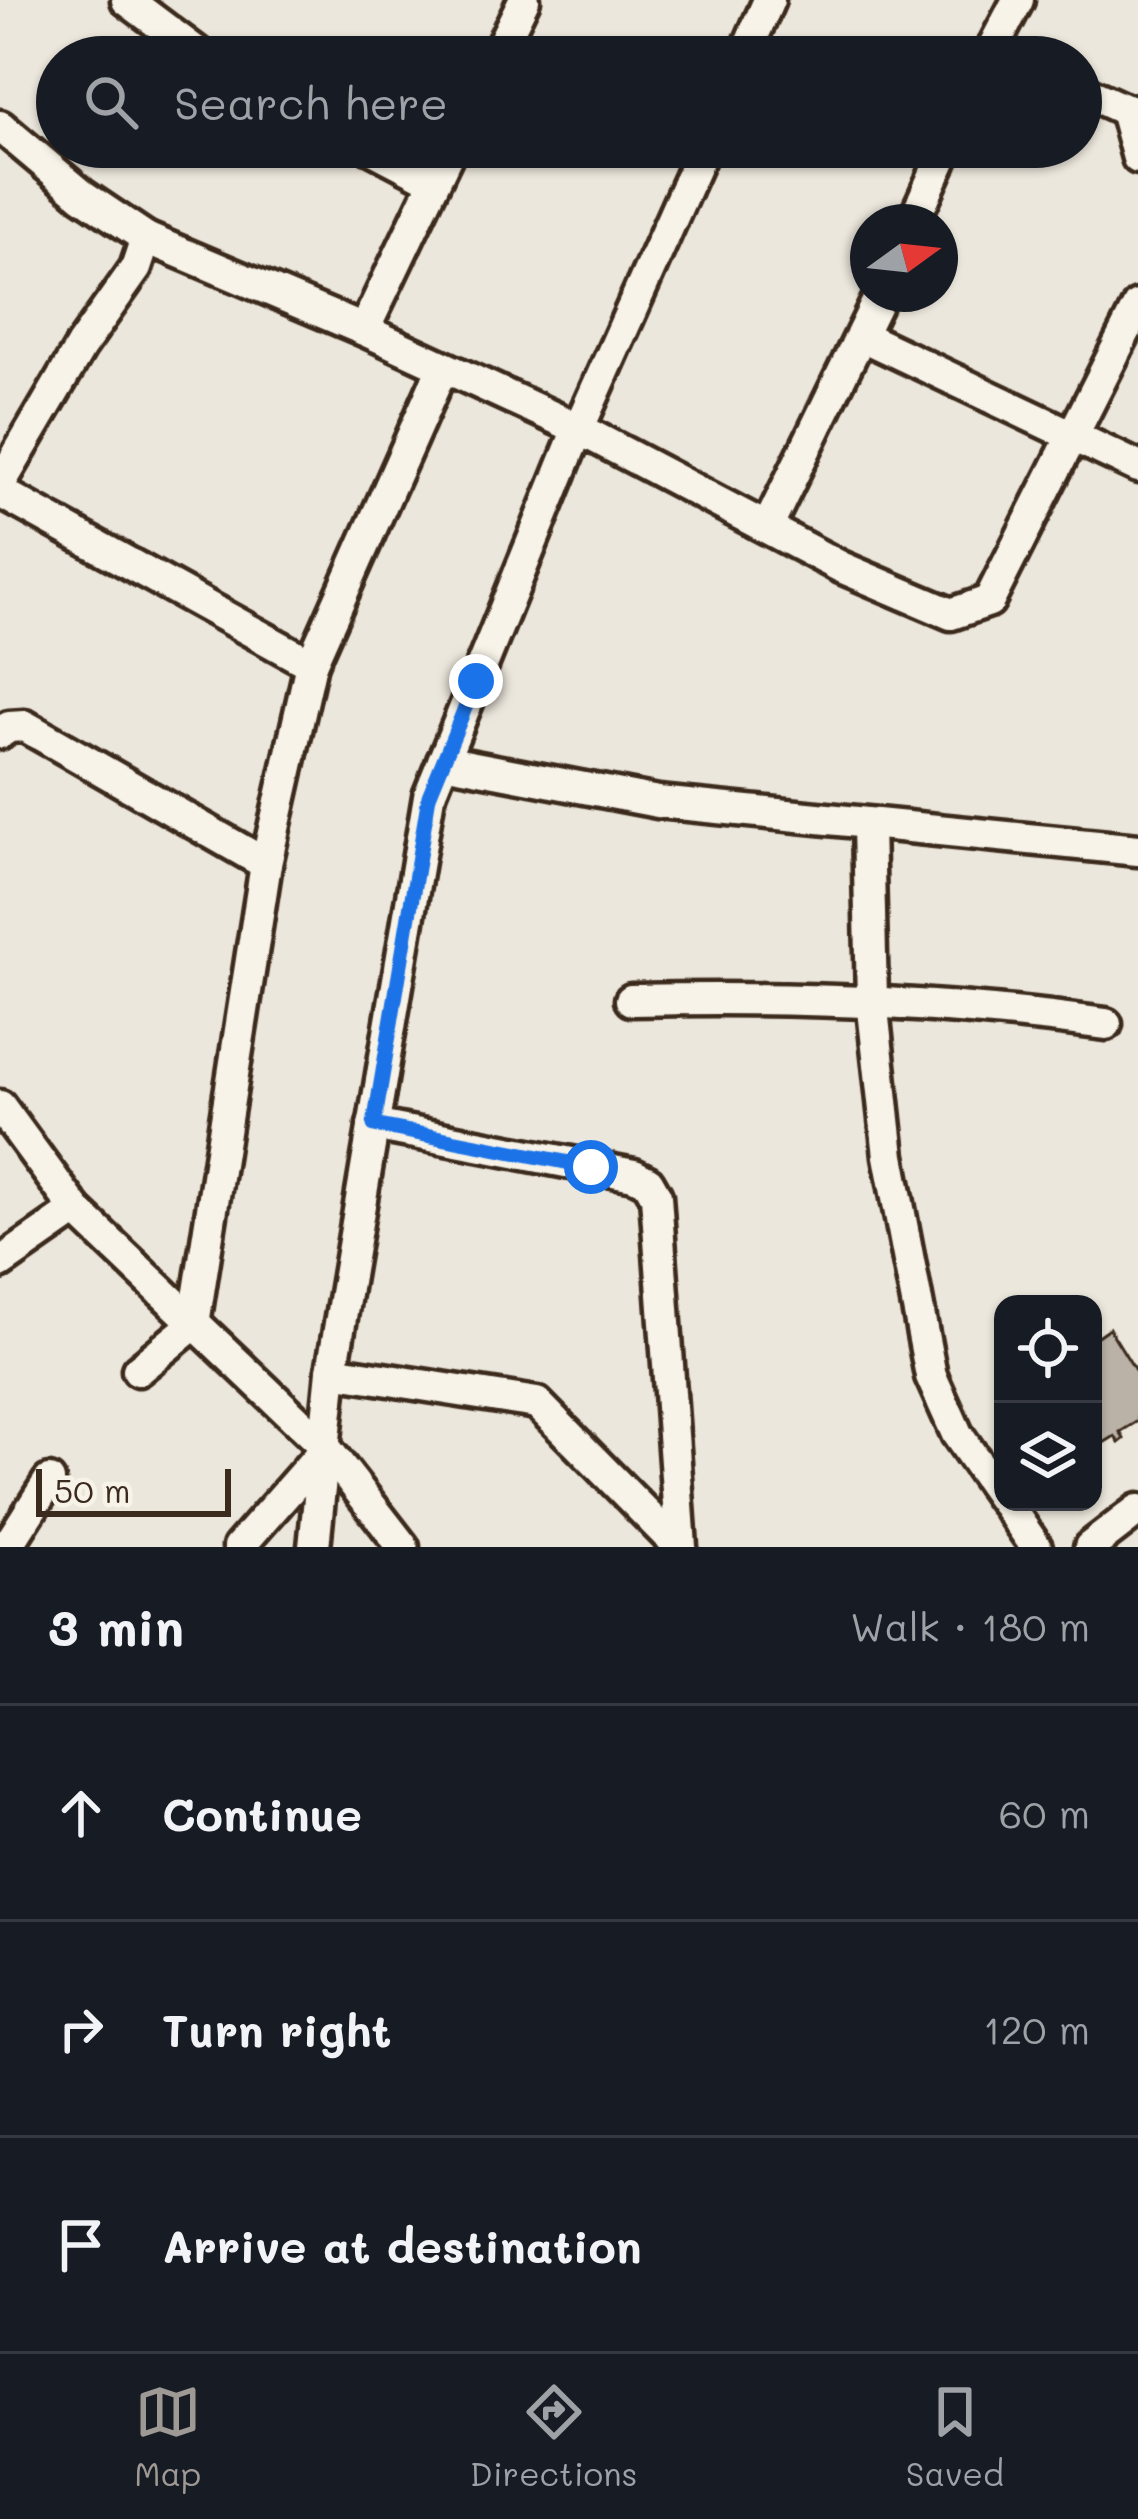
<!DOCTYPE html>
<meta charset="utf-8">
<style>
:root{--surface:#171b24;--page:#242831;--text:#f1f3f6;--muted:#9ea1a6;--line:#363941;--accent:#9f9995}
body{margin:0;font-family:Mali,sans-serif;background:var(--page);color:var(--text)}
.controls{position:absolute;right:36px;bottom:36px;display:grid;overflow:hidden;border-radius:24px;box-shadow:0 3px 9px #0004}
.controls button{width:108px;height:108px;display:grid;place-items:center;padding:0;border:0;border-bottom:3px solid var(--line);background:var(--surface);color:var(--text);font:60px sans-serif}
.compass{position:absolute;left:850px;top:204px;width:108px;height:108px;border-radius:50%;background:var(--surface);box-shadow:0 3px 9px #0004;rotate:75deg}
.scale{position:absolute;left:36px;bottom:30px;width:195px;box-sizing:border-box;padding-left:12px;border:6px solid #3b2a1e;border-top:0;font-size:33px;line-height:42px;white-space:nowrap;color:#3b2a1e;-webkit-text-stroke:9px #f7f3e8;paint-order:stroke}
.stop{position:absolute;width:36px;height:36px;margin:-27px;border:9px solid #1a73e8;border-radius:50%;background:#fff}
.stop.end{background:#1a73e8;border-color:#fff;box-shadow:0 3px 12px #0008}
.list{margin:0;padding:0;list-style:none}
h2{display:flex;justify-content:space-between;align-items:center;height:156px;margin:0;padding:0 48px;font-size:51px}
h2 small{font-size:39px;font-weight:400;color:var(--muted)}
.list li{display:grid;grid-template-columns:78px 1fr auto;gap:36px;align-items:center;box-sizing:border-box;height:216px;padding:0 48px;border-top:3px solid var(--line)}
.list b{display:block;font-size:45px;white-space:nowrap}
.list em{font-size:39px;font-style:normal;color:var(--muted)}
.icon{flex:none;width:66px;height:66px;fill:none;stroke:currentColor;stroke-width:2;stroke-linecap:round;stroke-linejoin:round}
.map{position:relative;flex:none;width:1138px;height:1547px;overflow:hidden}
.search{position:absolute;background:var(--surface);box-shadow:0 3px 9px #0004;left:36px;right:36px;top:36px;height:132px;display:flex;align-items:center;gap:30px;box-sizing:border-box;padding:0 42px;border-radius:66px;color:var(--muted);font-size:45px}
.sheet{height:804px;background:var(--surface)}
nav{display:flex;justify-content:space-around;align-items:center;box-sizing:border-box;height:168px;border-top:3px solid var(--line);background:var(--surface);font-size:33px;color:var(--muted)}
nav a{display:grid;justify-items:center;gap:6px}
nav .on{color:var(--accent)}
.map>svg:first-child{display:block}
</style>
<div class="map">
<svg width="1138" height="1547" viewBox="0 0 1138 1547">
<rect width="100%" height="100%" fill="#ece7dc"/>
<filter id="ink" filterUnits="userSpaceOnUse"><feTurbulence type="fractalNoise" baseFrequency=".00833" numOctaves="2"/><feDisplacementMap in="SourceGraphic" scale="24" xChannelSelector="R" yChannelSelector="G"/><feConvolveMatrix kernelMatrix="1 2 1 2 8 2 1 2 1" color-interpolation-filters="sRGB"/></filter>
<g filter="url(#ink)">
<polygon fill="#bab2a7" stroke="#3b2a1e" stroke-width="3" points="1109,1328 1138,1375 1138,1421 1120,1432 1124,1439 1119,1443 1115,1436 1097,1447 1100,1452 1093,1457 1093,1339"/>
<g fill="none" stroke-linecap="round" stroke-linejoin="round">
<g stroke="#3b2a1e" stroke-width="39">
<g id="minor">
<polyline points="127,0 203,57"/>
<polyline points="496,57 524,0"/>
<polyline points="744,57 769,0"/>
<polyline points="988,57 1018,0"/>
<polyline points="1081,90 1125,110 1138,111"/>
<polyline points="1125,110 1138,158"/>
<polyline points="0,126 82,195 146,238 364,330 579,429 841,567 951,614 989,601 1138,306"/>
<polyline points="369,147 434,181"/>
<polyline points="913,222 947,147"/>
<polyline points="364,330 451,147"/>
<polyline points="862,336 1138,467"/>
<polyline points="0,484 81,346 136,268 146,238"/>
<polyline points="0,492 311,664"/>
<polyline points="768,526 881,294"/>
<polyline points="0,733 9,727 25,726 266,864"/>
<polyline points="443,761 658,802 1138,850"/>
<polyline points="868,825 872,1000 889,1156 931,1376 957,1434 1003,1500"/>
<path d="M631,1000C791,996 948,1002 1106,1024"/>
<polyline points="0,1106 76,1210 326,1448 403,1547"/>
<polyline points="373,1125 634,1175 648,1182 656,1196 681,1547"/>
<polyline points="0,1263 76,1210"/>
<polyline points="138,1370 194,1324 266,864 311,664 442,369"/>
<polyline points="332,1371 537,1403 679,1547"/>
<polyline points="1005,1502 1036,1547"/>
<polyline points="7,1547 49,1481"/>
<polyline points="239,1547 326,1448"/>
<polyline points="314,1547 332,1371 429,796 573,441 704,147"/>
<polyline points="1090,1547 1138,1510"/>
</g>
</g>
<use href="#minor" stroke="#f7f3e8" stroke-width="30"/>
</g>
</g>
<g fill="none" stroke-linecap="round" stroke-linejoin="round" filter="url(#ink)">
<polyline stroke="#1a73e8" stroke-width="15" points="476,681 429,796 374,1125 591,1167"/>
</g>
</svg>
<div class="controls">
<button><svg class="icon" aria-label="locate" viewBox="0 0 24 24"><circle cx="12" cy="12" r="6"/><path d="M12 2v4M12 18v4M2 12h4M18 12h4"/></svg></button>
<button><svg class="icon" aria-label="layers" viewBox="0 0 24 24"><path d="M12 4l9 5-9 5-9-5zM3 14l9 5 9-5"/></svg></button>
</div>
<svg class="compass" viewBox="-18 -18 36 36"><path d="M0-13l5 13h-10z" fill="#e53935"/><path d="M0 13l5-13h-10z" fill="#9ea1a6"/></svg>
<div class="scale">50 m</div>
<div class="stop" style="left:591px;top:1167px"></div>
<div class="stop end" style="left:476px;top:681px"></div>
<div class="search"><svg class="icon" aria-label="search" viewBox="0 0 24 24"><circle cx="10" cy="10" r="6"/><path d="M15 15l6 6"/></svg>Search here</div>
</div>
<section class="sheet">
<h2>3 min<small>Walk · 180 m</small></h2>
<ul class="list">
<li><svg class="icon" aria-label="ahead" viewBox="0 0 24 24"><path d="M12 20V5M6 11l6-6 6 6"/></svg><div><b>Continue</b></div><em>60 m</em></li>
<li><svg class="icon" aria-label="right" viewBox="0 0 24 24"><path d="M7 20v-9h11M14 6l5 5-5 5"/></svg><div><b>Turn right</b></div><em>120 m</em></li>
<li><svg class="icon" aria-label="arrive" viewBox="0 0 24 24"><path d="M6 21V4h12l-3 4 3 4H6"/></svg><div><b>Arrive at destination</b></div></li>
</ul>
</section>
<nav>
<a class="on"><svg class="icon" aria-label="map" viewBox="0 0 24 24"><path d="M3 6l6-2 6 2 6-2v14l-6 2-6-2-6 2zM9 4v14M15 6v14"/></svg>Map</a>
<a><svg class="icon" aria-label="directions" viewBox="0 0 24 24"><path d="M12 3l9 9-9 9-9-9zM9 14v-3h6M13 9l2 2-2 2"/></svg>Directions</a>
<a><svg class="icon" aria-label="saved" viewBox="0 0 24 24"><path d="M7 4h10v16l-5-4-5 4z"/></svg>Saved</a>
</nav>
